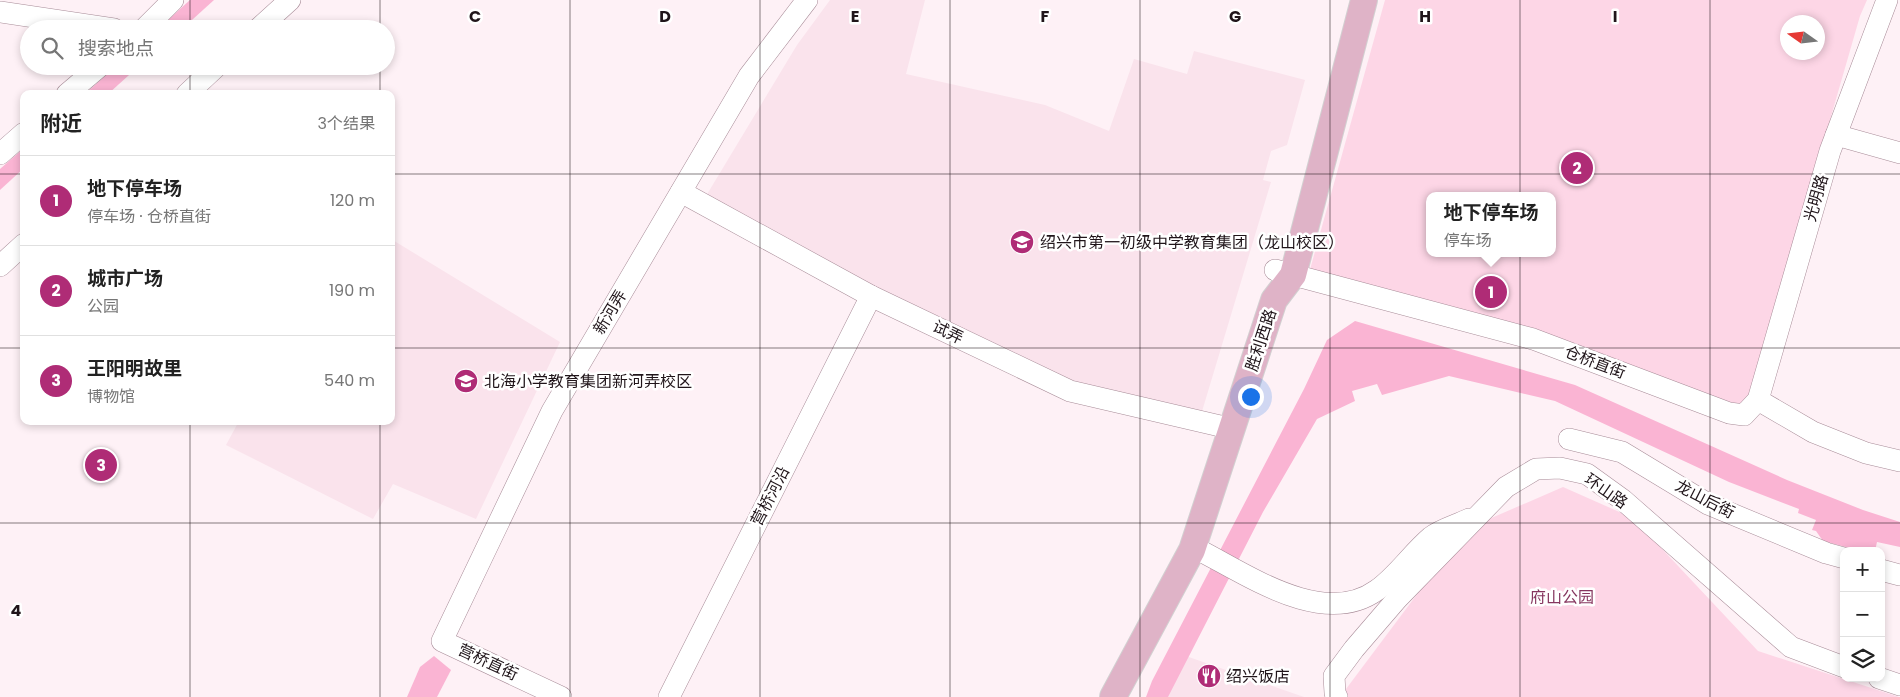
<!DOCTYPE html>
<html lang="zh">
<meta charset="utf-8">
<style>
:root{--surface:#fff;--page:#f6f6f6;--text:#222;--muted:#767676;--line:#e0e0e0;--accent:#af2c76}
body{margin:0;font-family:Poppins,"Noto Sans SC",sans-serif;background:var(--page);color:var(--text)}
.controls{position:absolute;right:15px;bottom:15px;display:grid;overflow:hidden;border-radius:10px;box-shadow:0 2px 8px #0003}
.controls button{width:45px;height:45px;display:grid;place-items:center;padding:0;border:0;border-bottom:1px solid var(--line);background:var(--surface);color:var(--text);font:25px sans-serif}
.compass{position:absolute;left:1780px;top:15px;width:45px;height:45px;border-radius:50%;background:var(--surface);box-shadow:0 2px 8px #0003;rotate:284deg}
.you{position:absolute;left:1250px;top:396px;width:18px;height:18px;margin:-12px;border:4px solid #fff;border-radius:50%;background:#1a73e8;box-shadow:0 0 0 8px #1a73e833}
.badge{display:grid;place-items:center;width:32px;height:32px;border-radius:50%;background:var(--accent);color:#fff;font-size:16px;font-weight:700}
.pin{position:absolute;translate:-50% -50%;border:2px solid #fff;box-shadow:0 1px 5px #0006}
.popup{position:absolute;left:1426px;top:192px;width:130px;height:65px;box-sizing:border-box;display:grid;place-content:center;border-radius:10px;background:var(--surface);filter:drop-shadow(0 1px 4px #0005);font-size:16px;white-space:nowrap;color:var(--muted)}
.popup b{font-size:19px;color:var(--text)}
.popup::after{content:'';position:absolute;left:50%;top:100%;margin-left:-10px;border:10px solid transparent;border-top-color:var(--surface)}
.list{margin:0;padding:0;list-style:none}
h2{display:flex;justify-content:space-between;align-items:center;height:65px;margin:0;padding:0 20px;font-size:21px}
h2 small{font-size:16px;font-weight:400;color:var(--muted)}
.list li{display:grid;grid-template-columns:32px 1fr auto;gap:15px;align-items:center;box-sizing:border-box;height:90px;padding:0 20px;border-top:1px solid var(--line)}
.list b{display:block;font-size:19px;white-space:nowrap}
.list p{margin:0;font-size:16px;white-space:nowrap;color:var(--muted)}
.list em{font-size:16px;font-style:normal;color:var(--muted)}
.icon{flex:none;width:28px;height:28px;fill:none;stroke:currentColor;stroke-width:2;stroke-linecap:round;stroke-linejoin:round}
.map{position:relative;flex:none;width:1900px;height:697px;overflow:hidden}
.search{position:absolute;background:var(--surface);box-shadow:0 2px 8px #0003;left:20px;top:20px;width:375px;height:55px;display:flex;align-items:center;gap:12px;box-sizing:border-box;padding:0 18px;border-radius:28px;color:var(--muted);font-size:19px}
.panel{position:absolute;background:var(--surface);box-shadow:0 2px 8px #0003;left:20px;top:90px;width:375px;height:335px;border-radius:10px}
.map>svg:first-child{display:block}
</style>
<div class="map">
<svg width="1900" height="697" viewBox="0 0 1900 697">
<rect width="100%" height="100%" fill="#fef1f6"/>
<g fill="#fae3ec">
<polygon points="830,0 925,0 906,74 1045,105 1109,131 1134,59 1187,74 1194,51 1305,80 1287,145 1271,151 1263,180 1271,182 1200,418 1070,391 706,196 797,45"/>
<polygon points="391,239 560,342 476,519 393,484 373,519 226,445 239,421 391,421"/>
<polygon points="1183,655 1304,697 1165,697"/>
</g>
<g fill="#fdd6e6" fill-rule="evenodd">
<path d="M1385,0H1867L1860,16L1746,411L1306,284ZM1788,22H1818V52H1788ZM1430,196H1552V253H1430Z"/>
<polygon points="1563,487 1633,518 1758,651 1899,697 1345,697 1343,693 1466,529"/>
</g>
<g fill="#fab4d3">
<polygon points="190,0 214,0 182,29 158,29"/>
<polygon points="116,66 139,66 108,94 85,94"/>
<polygon points="24,148 24,168 0,190 0,169"/>
<polygon points="1355,321 1575,385 1787,480 1863,510 1900,522 1900,547 1877,542 1875,551 1861,551 1823,541 1816,531 1812,530 1816,520 1798,513 1799,509 1729,482 1555,401 1449,376 1382,395 1377,384 1352,391 1355,401 1317,419 1263,512 1168,697 1146,697 1152,681 1304,389 1327,340"/>
<polygon points="434,656 451,670 437,697 407,697 420,667"/>
</g>
<g fill="none" stroke-linecap="round" stroke-linejoin="round">
<g stroke="#a88c98" stroke-width="22">
<g id="minor">
<polyline points="0,12 114,29"/>
<polyline points="144,29 173,0"/>
<polyline points="258,29 290,0"/>
<polyline points="67,94 100,66"/>
<polyline points="187,94 217,66"/>
<polyline points="1836,135 1900,153"/>
<polyline points="0,154 24,133"/>
<polyline points="681,192 871,296 1070,391 1233,429"/>
<polyline points="0,266 24,244"/>
<polyline points="1275,270 1533,339 1729,413 1744,415 1758,400 1830,151 1887,0"/>
<polyline points="1758,400 1813,432 1866,453 1900,461"/>
<polyline points="1569,439 1622,452 1708,504 1826,553 1844,558"/>
<path d="M1193,547C1242,571 1322,630 1377,590C1397,576 1412,553 1431,537C1441,529 1457,525 1469,519"/>
<polyline points="1881,570 1900,575"/>
<polyline points="1879,678 1900,685"/>
<polyline points="561,697 442,641 552,411 749,76 807,0"/>
<polyline points="669,697 871,296"/>
<polyline points="1337,697 1335,693 1334,676 1354,649 1397,599 1506,487 1536,469 1560,468 1587,474 1623,500 1791,647 1844,667"/>
</g>
</g>
<g stroke="#d2d0d1" stroke-width="28">
<polyline id="major" points="1113,697 1192,550 1274,300 1293,275 1364,0"/>
</g>
<use href="#minor" stroke="#fff" stroke-width="21"/>
<use href="#major" stroke="#dfb3c7" stroke-width="26"/>
</g>
<path fill="none" stroke="#20151a" stroke-width="1" stroke-opacity="0.55" d="M190,0V29M380,0V29M570,0V697M760,0V697M950,0V697M1140,0V697M1330,0V697M1520,0V697M1710,0V697M190,66V94M380,66V94M0,174H24M391,174H1900M0,348H24M391,348H1900M190,421V697M380,421V697M0,523H1900"/>
<defs>
<g id="school-disc" transform="scale(1.25)"><circle r="9.5" fill="#af2c76" stroke="#fff"/><path d="M0-5L7-2L0 1L-7-2ZM-4 1L0 2.5L4 1V4Q0 6-4 4Z" fill="#fff"/></g>
<g id="restaurant-disc" transform="scale(1.25)"><circle r="9.5" fill="#af2c76" stroke="#fff"/><path d="M-5-6h1v4h1v-4h1v4h1v-4h1v5L-1.5 .5V6h-2V.5L-5-1ZM5-6V6H3V1.5H1.5Q1.5-4 5-6Z" fill="#fff"/></g>
</defs>
<g fill-rule="evenodd">
<use href="#school-disc" x="1022" y="242"/>
<use href="#school-disc" x="466" y="381"/>
<use href="#restaurant-disc" x="1209" y="676"/>
</g>
<g text-anchor="middle" dominant-baseline="central" stroke-width="5" stroke-linejoin="round" paint-order="stroke">
<g font-size="16" fill="#20151a" stroke="#fff">
<text transform="translate(1816 198) rotate(-74)">光明路</text>
<text transform="translate(610 312) rotate(-59)">新河弄</text>
<text transform="translate(948 332) rotate(26)">试弄</text>
<text transform="translate(1261 340) rotate(-72)">胜利西路</text>
<text transform="translate(1595 362) rotate(21)">仓桥直街</text>
<text transform="translate(1606 491) rotate(35)">环山路</text>
<text transform="translate(770 496) rotate(-63)">营桥河沿</text>
<text transform="translate(1705 499) rotate(27)">龙山后街</text>
<text transform="translate(488 662) rotate(25)">营桥直街</text>
</g>
<g font-size="16" fill="#20151a" stroke="#fff" text-anchor="start">
<text x="1040" y="242">绍兴市第一初级中学教育集团（龙山校区）</text>
<text x="484" y="381">北海小学教育集团新河弄校区</text>
<text x="1226" y="676">绍兴饭店</text>
</g>
<g font-size="16" fill="#86365f" stroke="#fff">
<text x="1562" y="597">府山公园</text>
</g>
</g>
<g font-size="16" text-anchor="middle" font-weight="bold" fill="#20151a" stroke="#fff" stroke-width="5" stroke-linejoin="round" paint-order="stroke">
<text x="475" y="22">C</text>
<text x="665" y="22">D</text>
<text x="855" y="22">E</text>
<text x="1045" y="22">F</text>
<text x="1235" y="22">G</text>
<text x="1425" y="22">H</text>
<text x="1615" y="22">I</text>
<text x="16" y="616">4</text>
</g>
</svg>
<div class="controls">
<button>+</button>
<button>−</button>
<button><svg class="icon" aria-label="layers" viewBox="0 0 24 24"><path d="M12 4l9 5-9 5-9-5zM3 14l9 5 9-5"/></svg></button>
</div>
<svg class="compass" viewBox="-18 -18 36 36"><path d="M0-13l5 13h-10z" fill="#e53935"/><path d="M0 13l5-13h-10z" fill="#767676"/></svg>
<div class="you"></div>
<div class="pin badge" style="left:1491px;top:292px">1</div>
<div class="popup"><b>地下停车场</b>停车场</div>
<div class="pin badge" style="left:1577px;top:168px">2</div>
<div class="pin badge" style="left:101px;top:465px">3</div>
<div class="search"><svg class="icon" aria-label="search" viewBox="0 0 24 24"><circle cx="10" cy="10" r="6"/><path d="M15 15l6 6"/></svg>搜索地点</div>
<section class="panel">
<h2>附近<small>3个结果</small></h2>
<ul class="list">
<li><span class="badge">1</span><div><b>地下停车场</b><p>停车场 · 仓桥直街</p></div><em>120 m</em></li>
<li><span class="badge">2</span><div><b>城市广场</b><p>公园</p></div><em>190 m</em></li>
<li><span class="badge">3</span><div><b>王阳明故里</b><p>博物馆</p></div><em>540 m</em></li>
</ul>
</section>
</div>
